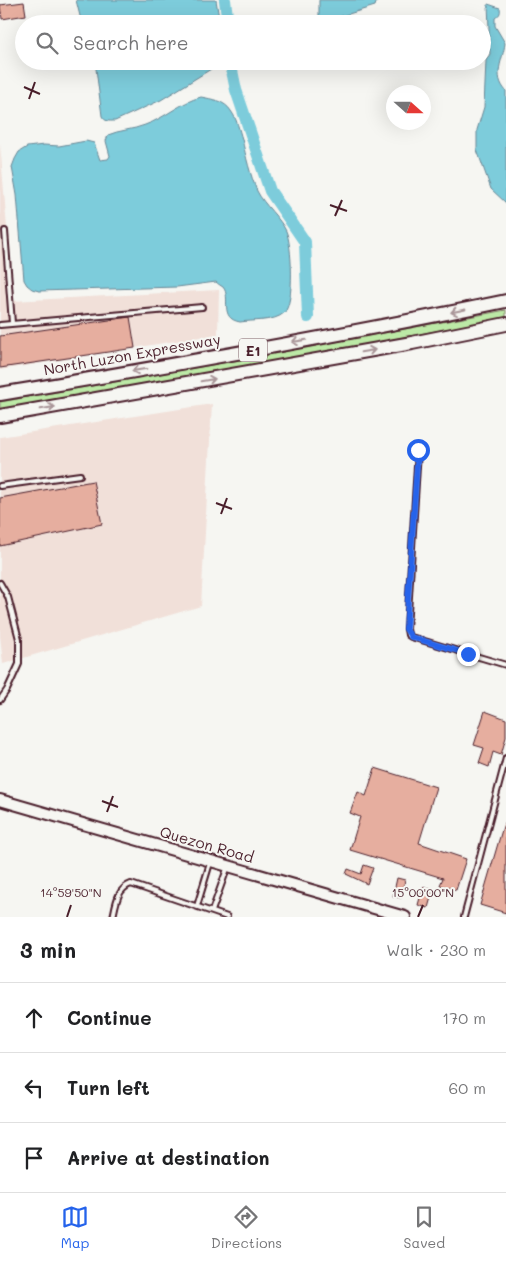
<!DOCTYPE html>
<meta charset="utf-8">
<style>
:root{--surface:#fff;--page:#f2f2f2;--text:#202124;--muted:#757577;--line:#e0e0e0;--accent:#2563eb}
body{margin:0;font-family:Mali,sans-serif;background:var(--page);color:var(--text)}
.compass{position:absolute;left:386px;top:85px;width:45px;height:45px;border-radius:50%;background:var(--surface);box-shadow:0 5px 20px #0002;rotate:111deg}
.stop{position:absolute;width:15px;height:15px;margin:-11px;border:4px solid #2563eb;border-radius:50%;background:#fff}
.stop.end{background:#2563eb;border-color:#fff;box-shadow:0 1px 5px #0008}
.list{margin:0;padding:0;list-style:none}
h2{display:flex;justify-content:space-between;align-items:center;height:65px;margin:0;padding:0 20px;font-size:21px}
h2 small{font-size:16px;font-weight:400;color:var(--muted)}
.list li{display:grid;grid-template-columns:32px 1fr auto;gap:15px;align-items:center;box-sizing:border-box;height:70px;padding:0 20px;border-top:1px solid var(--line)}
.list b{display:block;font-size:19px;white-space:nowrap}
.list em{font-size:16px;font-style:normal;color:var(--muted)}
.icon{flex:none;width:28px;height:28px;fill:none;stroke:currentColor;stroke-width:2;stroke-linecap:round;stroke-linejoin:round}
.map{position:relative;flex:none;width:506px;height:917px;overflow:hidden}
.search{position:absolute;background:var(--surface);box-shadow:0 5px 20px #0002;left:15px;right:15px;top:15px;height:55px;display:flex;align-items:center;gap:12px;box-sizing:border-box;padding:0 18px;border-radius:28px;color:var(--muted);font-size:19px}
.sheet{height:275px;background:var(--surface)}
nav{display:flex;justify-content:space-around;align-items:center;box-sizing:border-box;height:70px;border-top:1px solid var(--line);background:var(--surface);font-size:14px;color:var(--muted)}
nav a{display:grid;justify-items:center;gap:2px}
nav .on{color:var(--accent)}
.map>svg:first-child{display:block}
</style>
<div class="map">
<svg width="506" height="917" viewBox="0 0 506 917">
<rect width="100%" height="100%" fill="#f6f6f2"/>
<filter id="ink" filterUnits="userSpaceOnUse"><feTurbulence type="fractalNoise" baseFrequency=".02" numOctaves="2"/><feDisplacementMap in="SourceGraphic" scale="10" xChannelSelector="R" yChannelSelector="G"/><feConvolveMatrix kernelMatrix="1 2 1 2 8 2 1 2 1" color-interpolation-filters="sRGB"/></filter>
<g filter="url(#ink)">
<g fill="#f1e0d9">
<polygon points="0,143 13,301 219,290 218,334 0,370"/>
<polygon points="212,404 201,606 3,664 0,636 0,437"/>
</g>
<polygon fill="#bce9a6" stroke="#838468" points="506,310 506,317 493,320 341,349 0,409 0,402 234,361"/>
<g fill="#7dccdb" stroke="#698795">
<polygon points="76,0 216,0 220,24 82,24"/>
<polygon points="319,0 377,0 375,6 322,22 319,20"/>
<path d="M488,4L500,8C501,14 499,15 495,18V26L505,43C503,61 492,75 506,91V203L491,189L477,150V130L484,107L486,61L490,54Z"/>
<path d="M95,61H216L211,69L161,100L115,121C109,121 105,122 102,116Z"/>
<path d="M201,97C212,99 225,101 231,111C237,119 239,130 242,139C246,157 250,174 257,191C264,205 280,218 286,231C292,244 295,303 284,313C274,322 253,320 240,322C218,318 232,298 223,287C221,286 217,283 216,282L177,287L39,291L32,289L27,285L24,280L17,195L12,167L15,159L19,152L27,147L44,145L59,146L86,141L94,143L100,160L108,159L110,156L106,141L108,135C119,130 133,130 145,125C165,118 181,102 201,97Z"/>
</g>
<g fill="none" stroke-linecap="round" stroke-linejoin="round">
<g stroke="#7dccdb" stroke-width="12">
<polyline points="225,0 228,24"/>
<polyline points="230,61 236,90 270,191 305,242 308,317"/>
</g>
</g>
<g fill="#e6ae9f" stroke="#4a1f2b">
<polygon points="24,2 26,15 2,19 0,5"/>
<polygon points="130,317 135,348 0,368 0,336"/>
<polygon points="93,481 102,524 0,546 0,498"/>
<polygon points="485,711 506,719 506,737 501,755 493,752 489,767 479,763 484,748 474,745"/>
<polygon points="375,768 436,787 419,843 466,859 456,890 440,885 443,878 350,850 360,817 350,813 358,792 366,796"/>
<polygon points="504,823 506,824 506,913 480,905"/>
<polygon points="364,865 373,868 367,884 346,874 348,869 361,874"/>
<polygon points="397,878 405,880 401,898 393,896"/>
<polygon points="423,887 433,890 428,908 418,905"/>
</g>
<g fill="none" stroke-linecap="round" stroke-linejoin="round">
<g stroke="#4a1f2b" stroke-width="8">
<g id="service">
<polyline points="5,231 12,323"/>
<polyline points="0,325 202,307"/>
<polyline points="418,450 407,629 408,635 411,637 506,665"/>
<polyline points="0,486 80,475"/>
<polyline points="0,583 8,597 19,639 19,664 7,690 0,700"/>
<polyline points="197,906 210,863"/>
<polyline points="212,911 228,866"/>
<path d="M113,917C116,904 117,889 131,884L227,917"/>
<polyline points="464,917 506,758"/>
</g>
</g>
<g stroke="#4a1f2b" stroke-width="14">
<polyline id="secondary" points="0,800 405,917"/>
</g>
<g stroke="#4a1f2b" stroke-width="16">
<g id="motorway">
<path d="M0,394C169,366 338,336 506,301"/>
<polyline points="0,416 412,343 506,324"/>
</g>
</g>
<use href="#service" stroke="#f6f6f2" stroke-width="4"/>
<use href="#secondary" stroke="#f6f6f2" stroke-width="10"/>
<use href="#motorway" stroke="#f6f6f2" stroke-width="12"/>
</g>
<defs><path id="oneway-shaft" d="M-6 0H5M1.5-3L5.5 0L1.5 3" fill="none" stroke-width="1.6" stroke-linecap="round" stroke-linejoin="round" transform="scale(1.25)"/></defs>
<g stroke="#a99598">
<use href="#oneway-shaft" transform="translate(458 311) rotate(168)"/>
<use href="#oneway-shaft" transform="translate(299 341) rotate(170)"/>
<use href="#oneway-shaft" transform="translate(368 351) rotate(-10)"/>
<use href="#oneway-shaft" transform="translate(139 370) rotate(170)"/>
<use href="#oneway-shaft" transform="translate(208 380) rotate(-10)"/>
<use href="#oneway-shaft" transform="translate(48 408) rotate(-10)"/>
</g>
</g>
<g fill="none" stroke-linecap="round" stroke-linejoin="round" filter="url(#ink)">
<polyline stroke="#2563eb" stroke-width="6" points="418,450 406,629 411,637 468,654"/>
</g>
<path fill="none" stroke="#4a1f2b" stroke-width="2" d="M24,87L40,94M29,99L35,82M330,205L347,211M335,216L342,200M216,503L232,509M221,514L227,498M102,801L118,807M107,812L113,796M67,917L71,905M418,917L423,905"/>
<g text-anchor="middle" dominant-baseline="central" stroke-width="4" stroke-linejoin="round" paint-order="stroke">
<rect fill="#f6f6f2" stroke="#7e6067" stroke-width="1" x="239" y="338.5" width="28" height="23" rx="4"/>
<g font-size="14" font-weight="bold" fill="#4a1f2b">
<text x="253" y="350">E1</text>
</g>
<g font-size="15" fill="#4a1f2b" stroke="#f6f6f2">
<text transform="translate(132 354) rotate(-10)">North Luzon Expressway</text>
<text transform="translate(207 844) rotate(16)">Quezon Road</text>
</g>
</g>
<g font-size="12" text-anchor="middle" fill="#4a1f2b" stroke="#f6f6f2" stroke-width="4" stroke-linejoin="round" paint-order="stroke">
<text x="71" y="897">14°59'50"N</text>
<text x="423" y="897">15°00'00"N</text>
</g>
</svg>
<svg class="compass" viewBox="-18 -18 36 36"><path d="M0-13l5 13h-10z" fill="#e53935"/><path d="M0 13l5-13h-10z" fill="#757577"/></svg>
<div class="stop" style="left:418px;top:450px"></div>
<div class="stop end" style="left:468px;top:654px"></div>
<div class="search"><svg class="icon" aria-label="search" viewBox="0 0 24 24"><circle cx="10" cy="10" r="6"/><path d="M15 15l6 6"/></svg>Search here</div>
</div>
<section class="sheet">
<h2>3 min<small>Walk · 230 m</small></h2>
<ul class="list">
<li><svg class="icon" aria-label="ahead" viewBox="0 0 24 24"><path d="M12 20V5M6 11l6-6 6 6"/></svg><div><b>Continue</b></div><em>170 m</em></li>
<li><svg class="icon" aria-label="left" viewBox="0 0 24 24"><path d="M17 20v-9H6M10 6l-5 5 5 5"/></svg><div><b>Turn left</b></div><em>60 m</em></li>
<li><svg class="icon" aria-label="arrive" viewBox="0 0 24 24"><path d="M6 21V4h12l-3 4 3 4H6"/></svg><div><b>Arrive at destination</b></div></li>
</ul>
</section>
<nav>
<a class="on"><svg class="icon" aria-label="map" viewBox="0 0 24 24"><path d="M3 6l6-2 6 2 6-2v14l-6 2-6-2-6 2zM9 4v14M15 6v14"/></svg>Map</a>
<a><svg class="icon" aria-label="directions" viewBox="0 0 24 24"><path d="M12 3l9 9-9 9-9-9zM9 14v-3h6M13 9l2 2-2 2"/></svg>Directions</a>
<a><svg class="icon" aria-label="saved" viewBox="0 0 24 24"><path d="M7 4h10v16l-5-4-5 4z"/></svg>Saved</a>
</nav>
